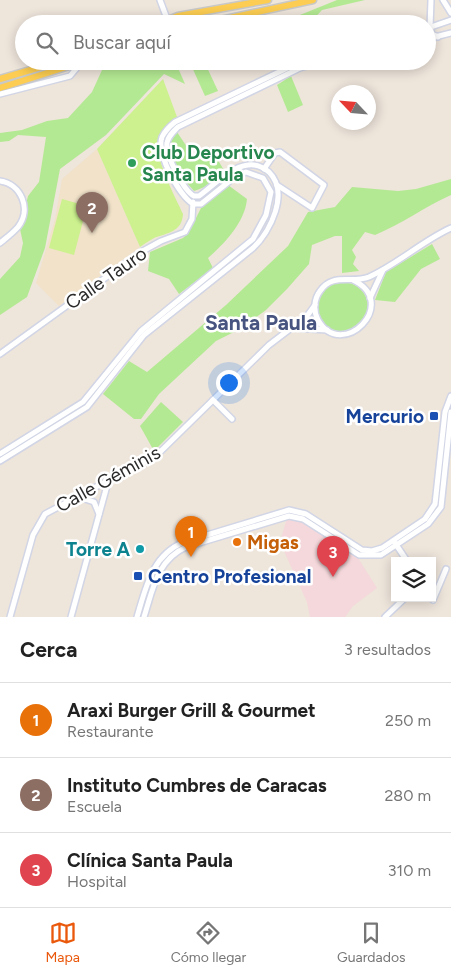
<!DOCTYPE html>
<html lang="es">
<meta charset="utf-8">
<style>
:root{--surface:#fff;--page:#f2f2f2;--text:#222;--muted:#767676;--line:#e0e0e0;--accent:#ea580c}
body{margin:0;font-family:Figtree,sans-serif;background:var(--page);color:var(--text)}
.controls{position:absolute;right:15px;bottom:15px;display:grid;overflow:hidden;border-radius:0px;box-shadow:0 2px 12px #0003}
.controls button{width:45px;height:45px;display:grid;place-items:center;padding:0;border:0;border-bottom:1px solid var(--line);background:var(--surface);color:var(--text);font:25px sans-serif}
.compass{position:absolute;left:331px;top:85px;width:45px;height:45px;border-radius:50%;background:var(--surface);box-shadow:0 2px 12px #0003;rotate:296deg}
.you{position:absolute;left:228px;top:382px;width:18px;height:18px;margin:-12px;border:4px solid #fff;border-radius:50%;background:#1a73e8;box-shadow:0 0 0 8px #1a73e833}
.badge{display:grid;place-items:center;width:32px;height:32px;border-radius:50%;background:var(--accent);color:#fff;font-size:16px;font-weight:700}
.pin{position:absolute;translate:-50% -41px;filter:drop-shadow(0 1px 2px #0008)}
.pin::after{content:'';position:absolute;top:26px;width:18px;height:15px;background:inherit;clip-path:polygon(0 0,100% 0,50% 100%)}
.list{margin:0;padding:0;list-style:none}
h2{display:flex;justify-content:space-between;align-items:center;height:65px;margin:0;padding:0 20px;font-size:21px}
h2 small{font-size:16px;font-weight:400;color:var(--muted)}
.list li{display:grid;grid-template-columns:32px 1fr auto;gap:15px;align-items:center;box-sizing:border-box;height:75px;padding:0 20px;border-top:1px solid var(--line)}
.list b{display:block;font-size:19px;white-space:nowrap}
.list p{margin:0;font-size:16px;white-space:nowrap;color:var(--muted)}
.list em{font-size:16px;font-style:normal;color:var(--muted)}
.icon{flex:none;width:28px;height:28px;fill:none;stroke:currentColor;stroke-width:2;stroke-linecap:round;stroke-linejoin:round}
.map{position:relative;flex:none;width:451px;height:617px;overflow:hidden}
.search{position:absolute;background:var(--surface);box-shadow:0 2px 12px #0003;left:15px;right:15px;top:15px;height:55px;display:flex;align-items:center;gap:12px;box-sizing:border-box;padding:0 18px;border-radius:28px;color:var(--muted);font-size:19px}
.sheet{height:290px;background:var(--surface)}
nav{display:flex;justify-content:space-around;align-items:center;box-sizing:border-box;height:70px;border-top:1px solid var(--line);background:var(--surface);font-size:14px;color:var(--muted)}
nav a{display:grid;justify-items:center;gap:2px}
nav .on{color:var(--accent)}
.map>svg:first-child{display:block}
</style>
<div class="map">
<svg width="451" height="617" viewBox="0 0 451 617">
<rect width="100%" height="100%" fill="#eee5db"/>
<polygon fill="#f1e2c9" points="97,149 140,247 59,306 36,283 55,219 62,179"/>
<polygon fill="#f5d8db" points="287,518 298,520 358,558 377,588 353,606 345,617 310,617 307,602 280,542"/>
<g fill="#b4e993">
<polygon points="337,0 365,0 322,10 309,24 261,24 295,17"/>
<polygon points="119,61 175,61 185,84 164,74 106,135 60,169 45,248 27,297 0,315 0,279 20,257 23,243 20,229 28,196 39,182 46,137 18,135 9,141 0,142 0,133 22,130 47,121 68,118 92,92 102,70"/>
<polygon points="200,61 204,61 218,91 205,96 191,65"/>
<polygon points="291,76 303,105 288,112 277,85"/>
<path d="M177,132L195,159L212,150L225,172C216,182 206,187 194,191L181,176L168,149L170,140Z"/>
<path d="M451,179V195C424,207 402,224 375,235L365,232L352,250L356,257L353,264L359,271L342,273V236H335L312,245L309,264L287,289L266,310L240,329L216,341L159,394L141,419H134L103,394L129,361L147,372L226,305L288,246L308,212L335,207L352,187L398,191L416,189Z"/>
<path d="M228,185L247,199C245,222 225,243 208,258L213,268L179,294L169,279L148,271L150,252L183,238L189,232L202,206Z"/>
<polygon points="432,244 440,259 421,269 395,302 375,300 386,272"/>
<circle cx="343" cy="307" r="25"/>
<polygon points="161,402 183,422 154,451 140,426"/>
</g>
<g fill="#ccf18e">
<path d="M163,79L177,117C169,123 162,128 159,137C153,157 175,196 183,214C182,232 167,233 154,238C149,241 144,244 140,247L97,149Z"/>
<polygon points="62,199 87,206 74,255 49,248"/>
</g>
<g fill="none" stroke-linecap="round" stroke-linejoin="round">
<g stroke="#d1d5e5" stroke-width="8">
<g id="minor">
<polyline points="160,0 169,24"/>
<polyline points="431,0 430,27 432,34 438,37"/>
<polyline points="443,0 451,13"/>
<polyline points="428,28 451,20"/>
<polyline points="427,39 451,33"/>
<polyline points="0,94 70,76 81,63"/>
<polyline points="264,169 275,153 280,152 324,185 312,208 277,185"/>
<path d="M0,181C21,184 32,209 18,227C13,233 6,238 0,243"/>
<path d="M353,280C401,303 342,362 318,320C313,311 314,299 320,291C333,272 351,284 369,277C398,264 422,241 451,228"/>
<polyline points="370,298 383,270"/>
<polyline points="294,328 327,330"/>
<polyline points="0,354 141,252 161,241 185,232 192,219 193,202"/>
<polyline points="213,400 232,419"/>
<path d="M0,454L83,402L141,331L253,239L266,215L271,192L263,178L246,172L236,176L201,204H193C179,195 156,154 162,137C165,131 170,126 175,122L302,61"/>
<path d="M0,461L87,407L144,335L253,248C270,232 290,193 269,172C263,167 255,164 248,165C230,167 213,186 199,196H194C184,191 165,155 167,143C168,136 173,132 178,127L300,68L323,61"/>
<polyline points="79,497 94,502 99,514"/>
<polyline points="395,543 407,561"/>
<polyline points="433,600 446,569"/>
<polyline points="10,617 33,535 45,514 158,454 269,345 307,316 315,305"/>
<polyline points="71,617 108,482"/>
<path d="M137,617C146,587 152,555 184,542L289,510L306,514L362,550L372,551L382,548L425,519L435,504L445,412L451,396"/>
<path d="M144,617C153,589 157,560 186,547L289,516L303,519L359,555H381L428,524L441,507L451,412"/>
<polyline points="385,617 405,598"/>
</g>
</g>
<g stroke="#c8c8c8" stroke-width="9">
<g id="major">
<polyline points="158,24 178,16 268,0"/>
<polyline points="202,24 313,0"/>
<polyline points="0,79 61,61"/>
<polyline points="0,88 85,61"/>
</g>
</g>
<use href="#minor" stroke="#fff" stroke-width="5"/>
<use href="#major" stroke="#fccd52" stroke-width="6"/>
</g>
<circle fill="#2e9e5b" stroke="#fff" stroke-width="2" cx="132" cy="163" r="5"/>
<g fill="#1a4fb4" stroke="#fff" stroke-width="2">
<rect x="429" y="411" width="10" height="10" rx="2.5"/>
<rect x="133" y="571" width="10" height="10" rx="2.5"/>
</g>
<circle fill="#e8710a" stroke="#fff" stroke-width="2" cx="237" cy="542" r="5"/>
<circle fill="#0f9aa8" stroke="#fff" stroke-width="2" cx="140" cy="549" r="5"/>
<g text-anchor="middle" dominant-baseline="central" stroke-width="5" stroke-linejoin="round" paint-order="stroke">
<g font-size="19" font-weight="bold" fill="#27864d" stroke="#fff" text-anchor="start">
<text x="142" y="152">Club Deportivo<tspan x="142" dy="22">Santa Paula</tspan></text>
</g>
<g font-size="19" fill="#2b2b2b" stroke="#fff">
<text transform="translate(106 278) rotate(-35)">Calle Tauro</text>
<text transform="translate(108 479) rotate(-29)">Calle Géminis</text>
</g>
<g font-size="19" font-weight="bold" fill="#164399" stroke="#fff" text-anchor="end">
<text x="424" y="416">Mercurio</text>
<text x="148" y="576" text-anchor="start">Centro Profesional</text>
</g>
<g font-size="19" font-weight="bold" fill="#c56008" stroke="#fff" text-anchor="start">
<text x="247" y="542">Migas</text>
</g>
<g font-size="19" font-weight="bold" fill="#0d838f" stroke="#fff" text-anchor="end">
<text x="130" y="549">Torre A</text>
</g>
<g font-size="21" font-weight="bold" fill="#47547f" stroke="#fff">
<text x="261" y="322">Santa Paula</text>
</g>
</g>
</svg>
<div class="controls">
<button><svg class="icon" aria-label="layers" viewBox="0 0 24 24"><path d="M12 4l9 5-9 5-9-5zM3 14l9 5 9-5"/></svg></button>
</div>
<svg class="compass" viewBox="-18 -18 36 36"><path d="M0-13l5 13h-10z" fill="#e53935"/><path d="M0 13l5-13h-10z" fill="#767676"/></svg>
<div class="you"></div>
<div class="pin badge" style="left:191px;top:557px;background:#e8710a">1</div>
<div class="pin badge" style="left:92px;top:233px;background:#8d6e63">2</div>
<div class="pin badge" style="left:333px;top:577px;background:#e0444e">3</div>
<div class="search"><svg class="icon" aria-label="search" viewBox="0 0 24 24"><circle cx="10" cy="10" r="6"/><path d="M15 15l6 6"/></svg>Buscar aquí</div>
</div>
<section class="sheet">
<h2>Cerca<small>3 resultados</small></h2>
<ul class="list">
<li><span class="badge" style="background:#e8710a">1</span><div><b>Araxi Burger Grill &amp; Gourmet</b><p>Restaurante</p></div><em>250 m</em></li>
<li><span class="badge" style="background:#8d6e63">2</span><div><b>Instituto Cumbres de Caracas</b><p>Escuela</p></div><em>280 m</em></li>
<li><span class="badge" style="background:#e0444e">3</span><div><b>Clínica Santa Paula</b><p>Hospital</p></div><em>310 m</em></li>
</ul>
</section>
<nav>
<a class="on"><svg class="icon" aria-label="map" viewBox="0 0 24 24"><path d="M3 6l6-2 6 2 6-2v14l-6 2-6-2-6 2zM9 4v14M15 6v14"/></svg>Mapa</a>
<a><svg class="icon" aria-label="directions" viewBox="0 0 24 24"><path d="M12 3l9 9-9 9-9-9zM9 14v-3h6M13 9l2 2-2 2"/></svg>Cómo llegar</a>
<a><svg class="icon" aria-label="saved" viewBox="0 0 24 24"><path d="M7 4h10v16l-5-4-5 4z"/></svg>Guardados</a>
</nav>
